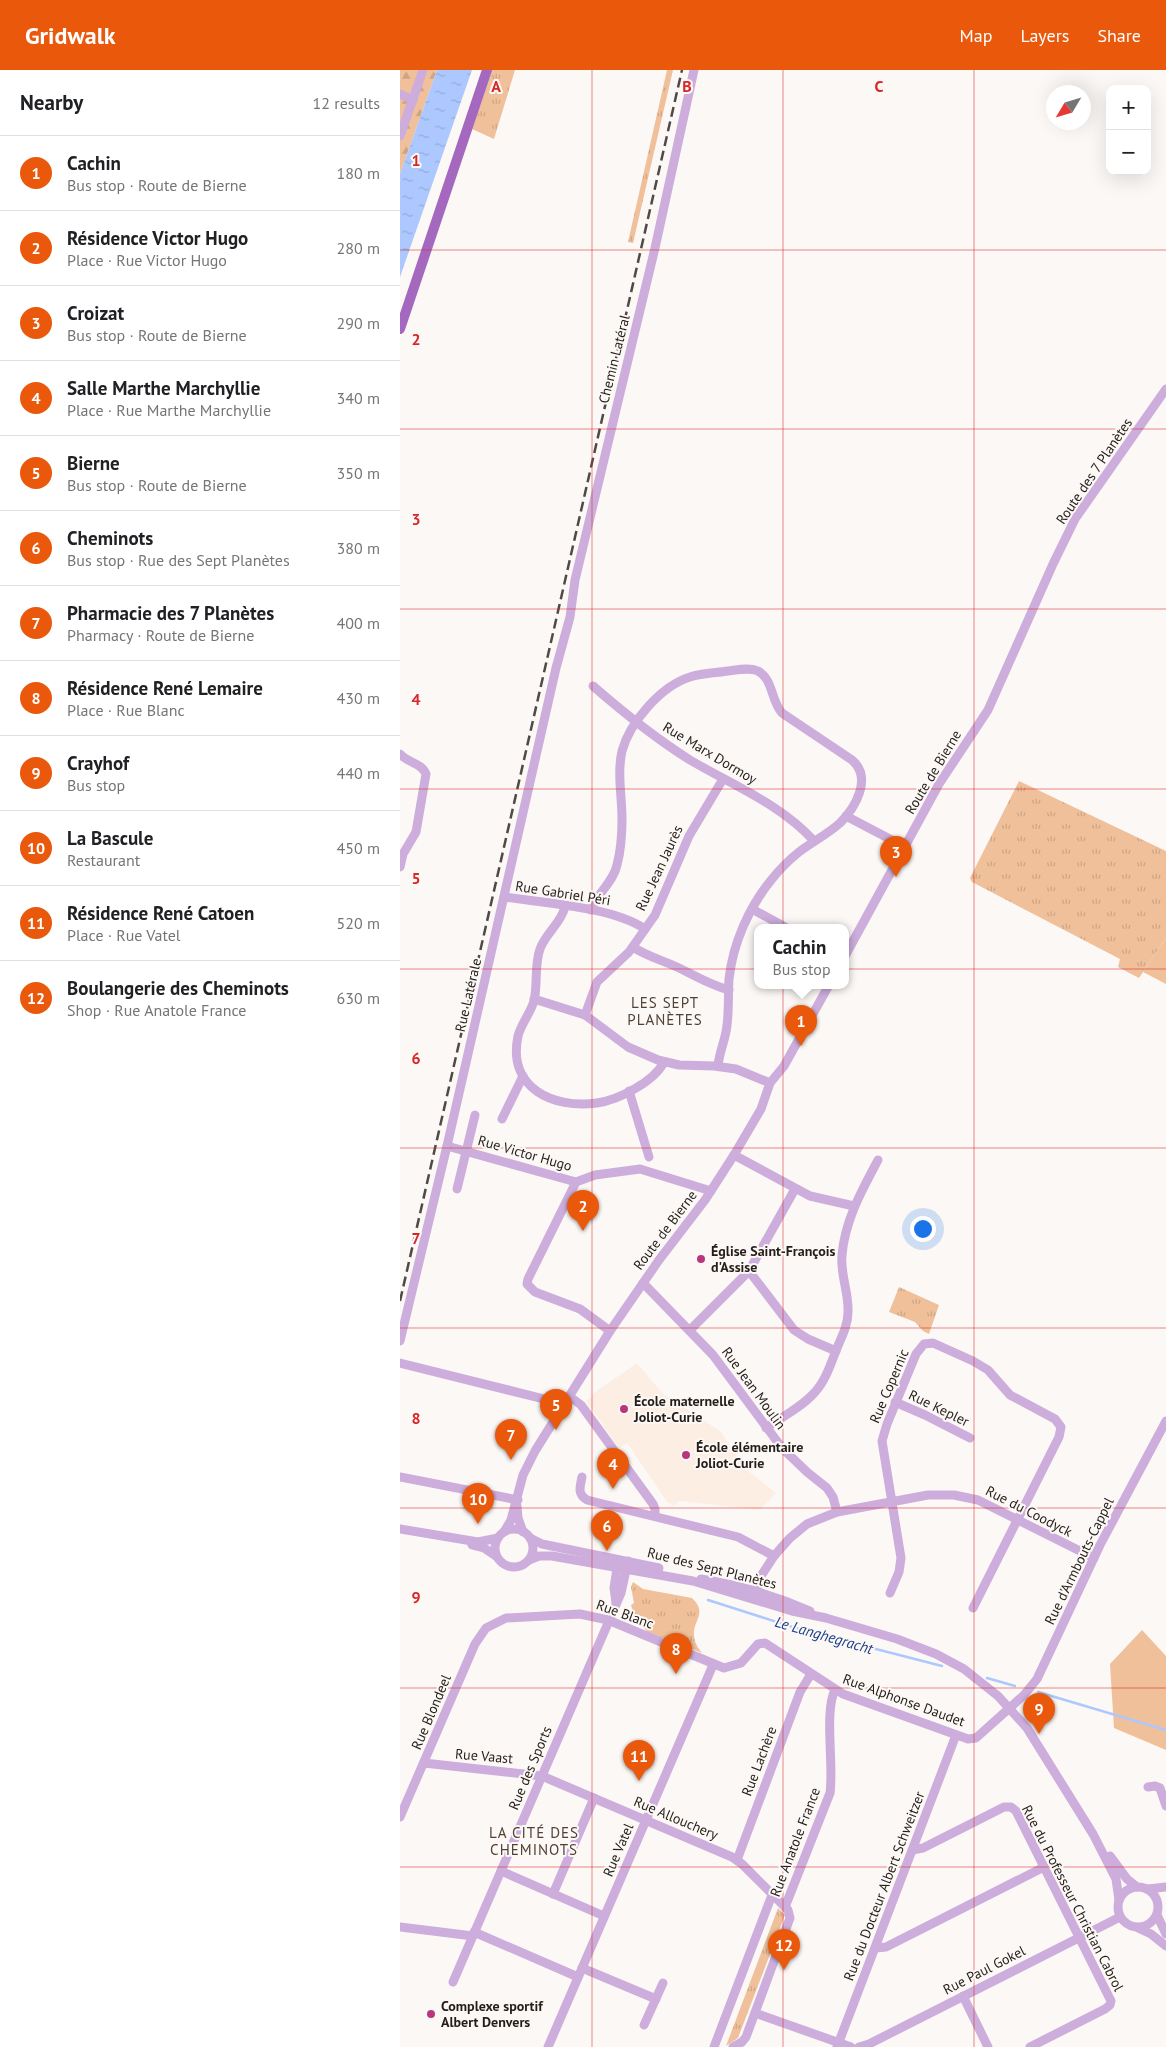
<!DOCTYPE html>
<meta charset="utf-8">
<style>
:root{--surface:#fff;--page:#f6f6f6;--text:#202124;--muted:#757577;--line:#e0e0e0;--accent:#ea580c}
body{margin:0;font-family:"PT Sans",sans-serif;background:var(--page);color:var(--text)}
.controls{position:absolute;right:15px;top:15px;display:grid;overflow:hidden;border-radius:10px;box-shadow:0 5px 20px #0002}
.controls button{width:45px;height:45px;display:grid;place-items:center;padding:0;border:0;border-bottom:1px solid var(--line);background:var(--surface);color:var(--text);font:25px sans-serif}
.compass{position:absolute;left:646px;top:15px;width:45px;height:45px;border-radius:50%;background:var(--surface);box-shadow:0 5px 20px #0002;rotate:232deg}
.you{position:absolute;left:522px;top:1158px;width:18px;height:18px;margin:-12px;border:4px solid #fff;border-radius:50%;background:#1a73e8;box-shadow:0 0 0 8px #1a73e833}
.badge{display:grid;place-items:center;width:32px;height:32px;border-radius:50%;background:var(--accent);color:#fff;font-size:16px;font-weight:700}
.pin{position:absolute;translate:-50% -41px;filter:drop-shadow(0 1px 2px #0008)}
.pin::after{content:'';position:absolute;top:26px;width:18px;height:15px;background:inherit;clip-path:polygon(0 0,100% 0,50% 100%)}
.popup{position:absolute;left:354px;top:854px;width:95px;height:65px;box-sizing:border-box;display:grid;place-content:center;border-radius:10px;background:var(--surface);filter:drop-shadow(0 1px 4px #0005);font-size:16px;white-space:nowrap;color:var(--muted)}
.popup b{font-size:19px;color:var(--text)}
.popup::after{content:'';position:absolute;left:50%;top:100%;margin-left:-10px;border:10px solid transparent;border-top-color:var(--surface)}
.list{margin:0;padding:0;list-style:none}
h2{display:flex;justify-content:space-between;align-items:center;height:65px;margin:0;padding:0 20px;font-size:21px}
h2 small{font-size:16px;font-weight:400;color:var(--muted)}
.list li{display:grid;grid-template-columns:32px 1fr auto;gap:15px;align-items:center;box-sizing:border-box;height:75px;padding:0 20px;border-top:1px solid var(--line)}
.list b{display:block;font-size:19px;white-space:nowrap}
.list p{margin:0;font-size:16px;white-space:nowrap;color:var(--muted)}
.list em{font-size:16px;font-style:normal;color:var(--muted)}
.map{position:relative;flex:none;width:766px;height:1977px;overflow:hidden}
header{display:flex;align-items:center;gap:30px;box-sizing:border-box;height:70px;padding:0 25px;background:var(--accent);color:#fff}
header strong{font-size:24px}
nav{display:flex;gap:28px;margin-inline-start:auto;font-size:18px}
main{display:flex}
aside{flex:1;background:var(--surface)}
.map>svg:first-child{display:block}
</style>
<header>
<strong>Gridwalk</strong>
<nav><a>Map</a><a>Layers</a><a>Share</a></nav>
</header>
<main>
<aside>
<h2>Nearby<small>12 results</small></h2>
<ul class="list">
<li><span class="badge">1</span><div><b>Cachin</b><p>Bus stop · Route de Bierne</p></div><em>180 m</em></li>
<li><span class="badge">2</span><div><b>Résidence Victor Hugo</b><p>Place · Rue Victor Hugo</p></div><em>280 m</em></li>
<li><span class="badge">3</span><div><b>Croizat</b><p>Bus stop · Route de Bierne</p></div><em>290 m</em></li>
<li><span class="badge">4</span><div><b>Salle Marthe Marchyllie</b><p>Place · Rue Marthe Marchyllie</p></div><em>340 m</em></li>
<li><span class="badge">5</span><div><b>Bierne</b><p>Bus stop · Route de Bierne</p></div><em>350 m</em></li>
<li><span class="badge">6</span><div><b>Cheminots</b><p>Bus stop · Rue des Sept Planètes</p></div><em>380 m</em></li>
<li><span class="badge">7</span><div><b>Pharmacie des 7 Planètes</b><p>Pharmacy · Route de Bierne</p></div><em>400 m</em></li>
<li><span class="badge">8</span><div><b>Résidence René Lemaire</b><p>Place · Rue Blanc</p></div><em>430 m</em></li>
<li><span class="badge">9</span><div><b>Crayhof</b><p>Bus stop</p></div><em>440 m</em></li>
<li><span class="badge">10</span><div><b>La Bascule</b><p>Restaurant</p></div><em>450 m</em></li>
<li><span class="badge">11</span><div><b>Résidence René Catoen</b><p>Place · Rue Vatel</p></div><em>520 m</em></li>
<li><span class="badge">12</span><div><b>Boulangerie des Cheminots</b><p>Shop · Rue Anatole France</p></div><em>630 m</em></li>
</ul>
</aside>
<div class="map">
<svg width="766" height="1977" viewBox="0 0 766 1977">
<defs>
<pattern id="grass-tufts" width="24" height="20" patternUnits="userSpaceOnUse" patternTransform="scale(1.25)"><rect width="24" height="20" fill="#f0c09a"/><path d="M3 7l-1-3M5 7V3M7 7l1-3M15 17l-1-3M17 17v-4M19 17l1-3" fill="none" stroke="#cea584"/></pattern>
<pattern id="forest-firs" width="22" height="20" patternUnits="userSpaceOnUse" patternTransform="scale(1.25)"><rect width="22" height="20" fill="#f0c09a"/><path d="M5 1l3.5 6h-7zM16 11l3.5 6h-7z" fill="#cea584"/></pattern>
<pattern id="water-ripples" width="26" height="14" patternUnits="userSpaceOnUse" patternTransform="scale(1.25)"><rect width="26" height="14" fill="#acc8fe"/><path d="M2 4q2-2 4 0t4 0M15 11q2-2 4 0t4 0" fill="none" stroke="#94abd9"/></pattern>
</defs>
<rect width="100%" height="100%" fill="#fcf8f6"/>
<polygon fill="#fdeee3" points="237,1293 263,1324 320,1361 346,1399 376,1423 360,1440 280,1431 273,1436 270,1433 268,1433 227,1373 219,1378 186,1331 192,1327 191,1325"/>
<g fill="url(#grass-tufts)">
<polygon points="92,0 115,0 94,69 72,59"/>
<polygon points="267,0 273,0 233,173 228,172"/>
<polygon points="619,711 766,781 766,868 739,908 718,897 720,889 572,812 570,808"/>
<polygon points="499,1217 539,1235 529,1264 523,1261 515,1252 489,1242"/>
<path d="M233,1512L243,1519L292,1528C308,1543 293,1550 294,1565C294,1572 298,1578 302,1583L248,1562L236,1551L231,1535L234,1533L231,1517Z"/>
<polygon points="378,1838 385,1845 338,1968 326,1976"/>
</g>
<polygon fill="url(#forest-firs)" points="0,0 37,0 0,104"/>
<g fill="#f0c09a">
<polygon points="766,868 766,914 743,902"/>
<polygon points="742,1560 766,1586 766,1680 714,1658 710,1594"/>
</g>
<polygon fill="url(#water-ripples)" points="37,0 72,0 0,207 0,104"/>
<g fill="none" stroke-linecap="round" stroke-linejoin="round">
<g stroke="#acc8fe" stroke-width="2.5">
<polyline points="308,1530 402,1560 542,1596"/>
<polyline points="587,1608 615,1616"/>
<polyline points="638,1622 766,1660"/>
</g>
<g stroke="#ccaddc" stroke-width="9">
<polyline points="0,24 13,30"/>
<polyline points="0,66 23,0"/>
<path d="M193,616C224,643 255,668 290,690C332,715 381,734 414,771"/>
<path d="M0,684C8,693 22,693 26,704L16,762L3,784L0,797"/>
<polyline points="446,746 505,777"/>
<path d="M104,827C144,833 213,837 245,859"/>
<path d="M165,837C161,853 146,863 140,879C134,896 138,914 134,931C130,944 121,954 118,966C107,1018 153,1039 197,1033C218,1030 254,1012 264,992"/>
<polyline points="352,839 385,857"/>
<path d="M191,840C197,823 213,813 217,795C221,780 222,764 222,749C222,727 217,703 222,681C230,652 261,616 290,607C302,603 315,603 328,601C337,600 349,597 358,601C373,609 371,631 382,643L452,690C473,708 455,738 440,753C428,764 412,772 399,782C389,790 380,799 372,809C349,837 333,873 329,909C328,925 329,940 327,955C326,969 319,982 318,996"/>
<path d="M233,877C246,886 262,890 277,897C294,905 310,915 329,920"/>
<polyline points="445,886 539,714 588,640 653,494 675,449 766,319"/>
<polyline points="134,929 185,945 228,977 258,990 279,995 314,996 336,999 370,1013"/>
<polyline points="185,945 197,912 229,882 255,845 289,766 323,709"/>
<polyline points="229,1021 249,1087"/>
<polyline points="102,1049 123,1006"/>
<polyline points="47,1076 176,1112"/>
<polyline points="334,1085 410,1126 454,1136"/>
<polyline points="57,1119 75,1045"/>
<polyline points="349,1201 394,1260 408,1269 436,1281"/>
<polyline points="243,1213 313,1285 382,1378 407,1402 427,1418 433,1427 437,1442"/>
<polyline points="290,1260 349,1201 395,1119"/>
<polyline points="210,1261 180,1239 135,1222 127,1214 128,1209 176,1112 195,1105 240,1099 311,1121"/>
<polyline points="0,1271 47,1076 156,598 170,547 175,510 255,178 294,0"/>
<polyline points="0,1293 164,1334"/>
<polyline points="169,1326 181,1335 253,1434 255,1439 255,1446"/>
<polyline points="495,1332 525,1345 570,1368"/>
<path d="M366,1358C382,1347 402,1337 415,1322C426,1310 431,1293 437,1278C442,1266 448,1255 448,1242C449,1223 440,1204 442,1185C445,1150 462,1120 478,1090"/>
<polyline points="0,1407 118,1430"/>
<path d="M182,1407C180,1417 177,1424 187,1430L338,1467L374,1486"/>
<polyline points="117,1436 118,1448 123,1462"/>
<circle cx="114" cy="1478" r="19"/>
<polyline points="0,1459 78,1472 98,1468"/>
<polyline points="104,1462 111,1450 123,1405 135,1381 210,1261 259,1190 305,1130 334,1085 361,1039 370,1013 384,996 429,915"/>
<polyline points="130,1468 142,1474 259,1498"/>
<polyline points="72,1475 84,1478 96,1486"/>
<polyline points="129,1490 139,1486 152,1486 293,1511 392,1541 426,1548 497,1569 536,1584 564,1599 598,1626 627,1658 693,1764 716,1809 719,1830"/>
<path d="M301,1509C338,1515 376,1526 410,1541"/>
<polyline points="490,1523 499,1502 501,1488 482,1371 487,1354 516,1284 524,1274 533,1273 573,1291 588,1300 610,1325 655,1349 661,1357 659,1367 573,1538"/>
<polyline points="354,1529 361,1506 374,1486 390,1468 407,1454 437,1442 528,1425 554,1425 578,1430 694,1488"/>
<polyline points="216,1533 214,1518 218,1492"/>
<polyline points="24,1693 142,1706 332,1787 342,1794 388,1840 390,1848 346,1967 342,1972 333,1977"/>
<polyline points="748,1717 755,1716 760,1718 766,1736"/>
<polyline points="0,1747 75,1574 86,1558 106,1548 180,1544 208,1550 324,1598 341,1593 358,1574 365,1573 443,1624 568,1669 576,1668 624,1625 637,1609 700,1475 766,1351"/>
<polyline points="512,1780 523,1778 604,1737 611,1737 616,1741 711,1931 710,1935 705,1939 630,1977"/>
<polyline points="710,1786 727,1809 737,1817"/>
<polyline points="337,1790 400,1622 411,1604"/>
<polyline points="101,1801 204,1846"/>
<circle cx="738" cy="1837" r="20"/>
<polyline points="748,1819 766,1817"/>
<polyline points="153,1824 194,1728"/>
<path d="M385,1837L430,1723C434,1695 424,1641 435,1620"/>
<polyline points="757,1845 766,1864"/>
<polyline points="0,1857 73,1866"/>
<polyline points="738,1858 751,1864 766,1876"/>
<polyline points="74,1862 178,1907"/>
<polyline points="475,1878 486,1877 644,1797"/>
<polyline points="182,1898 256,1929"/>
<polyline points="53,1912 221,1523 228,1491"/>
<polyline points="563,1926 588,1977"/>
<polyline points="355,1943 451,1977"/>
<polyline points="244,1955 263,1913"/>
<polyline points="148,1977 313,1595"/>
<polyline points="314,1977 372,1825"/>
<polyline points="437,1977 556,1665"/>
<polyline points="459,1977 469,1974 720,1847"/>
</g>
<polyline stroke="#a469bf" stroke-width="10" points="0,259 87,0"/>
<polyline stroke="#504945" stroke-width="2.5" stroke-dasharray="10 5" stroke-linecap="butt" points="0,1231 282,0"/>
</g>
<path fill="none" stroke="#d62828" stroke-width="1" stroke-opacity="0.55" d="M192,0V1977M383,0V1977M574,0V1977M0,180H766M0,359H766M0,539H766M0,719H766M0,899H766M0,1078H766M0,1258H766M0,1438H766M0,1618H766M0,1797H766"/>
<g fill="#b9357c" stroke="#fcf8f6" stroke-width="2">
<circle cx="301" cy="1189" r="5"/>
<circle cx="224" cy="1339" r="5"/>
<circle cx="286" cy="1385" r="5"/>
<circle cx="31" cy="1944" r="5"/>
</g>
<g text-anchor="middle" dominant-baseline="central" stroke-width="4" stroke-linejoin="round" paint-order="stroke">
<g font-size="14" fill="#241d18" stroke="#fcf8f6">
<text transform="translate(214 289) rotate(-76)">Chemin Latéral</text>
<text transform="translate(694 401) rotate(-56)">Route des 7 Planètes</text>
<text transform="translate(310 683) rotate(31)">Rue Marx Dormoy</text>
<text transform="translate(533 702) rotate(-59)">Route de Bierne</text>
<text transform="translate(259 798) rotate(-65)">Rue Jean Jaurès</text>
<text transform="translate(163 823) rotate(9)">Rue Gabriel Péri</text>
<text transform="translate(68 925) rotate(-77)">Rue Latérale</text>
<text transform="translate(125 1083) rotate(16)">Rue Victor Hugo</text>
<text transform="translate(265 1160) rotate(-53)">Route de Bierne</text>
<text transform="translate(489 1316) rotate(-67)">Rue Copernic</text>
<text transform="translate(354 1318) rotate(54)">Rue Jean Moulin</text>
<text transform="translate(539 1338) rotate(26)">Rue Kepler</text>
<text transform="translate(629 1441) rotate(27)">Rue du Coodyck</text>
<text transform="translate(679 1491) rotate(-64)">Rue d'Armbouts-Cappel</text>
<text transform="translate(312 1498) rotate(14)">Rue des Sept Planètes</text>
<text transform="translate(225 1544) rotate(20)">Rue Blanc</text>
<text transform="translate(504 1630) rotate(20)">Rue Alphonse Daudet</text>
<text transform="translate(31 1642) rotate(-67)">Rue Blondeel</text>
<text transform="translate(84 1686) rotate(5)">Rue Vaast</text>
<text transform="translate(359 1691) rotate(-69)">Rue Lachère</text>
<text transform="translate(130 1698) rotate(-67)">Rue des Sports</text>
<text transform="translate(276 1748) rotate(23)">Rue Allouchery</text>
<text transform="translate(395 1772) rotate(-69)">Rue Anatole France</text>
<text transform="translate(218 1780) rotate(-67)">Rue Vatel</text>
<text transform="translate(484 1816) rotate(-69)">Rue du Docteur Albert Schweitzer</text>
<text transform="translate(673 1828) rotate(63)">Rue du Professeur Christian Cabrol</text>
<text transform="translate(584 1900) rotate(-27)">Rue Paul Gokel</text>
</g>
<g font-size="14" font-weight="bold" fill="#241d18" stroke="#fcf8f6" text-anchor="start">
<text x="311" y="1181">Église Saint-François<tspan x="311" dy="16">d'Assise</tspan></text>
<text x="234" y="1331">École maternelle<tspan x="234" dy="16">Joliot-Curie</tspan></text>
<text x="296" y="1377">École élémentaire<tspan x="296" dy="16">Joliot-Curie</tspan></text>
<text x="41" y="1936">Complexe sportif<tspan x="41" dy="16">Albert Denvers</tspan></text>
</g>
<g font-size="15" letter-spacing="1" fill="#504136" stroke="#fcf8f6">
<text x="265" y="932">LES SEPT<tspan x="265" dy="17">PLANÈTES</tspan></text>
<text x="134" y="1762">LA CITÉ DES<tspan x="134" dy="17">CHEMINOTS</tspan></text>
</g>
<g font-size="15" font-style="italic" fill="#1a3c88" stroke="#fcf8f6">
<text transform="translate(424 1565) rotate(16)">Le Langhegracht</text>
</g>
</g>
<g font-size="16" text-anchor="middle" font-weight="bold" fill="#d62828" stroke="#fcf8f6" stroke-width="4" stroke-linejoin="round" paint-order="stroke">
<text x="96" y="22">A</text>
<text x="287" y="22">B</text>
<text x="479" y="22">C</text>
<text x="16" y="96">1</text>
<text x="16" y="275">2</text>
<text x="16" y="455">3</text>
<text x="16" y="635">4</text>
<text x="16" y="814">5</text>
<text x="16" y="994">6</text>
<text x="16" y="1174">7</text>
<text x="16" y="1354">8</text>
<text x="16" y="1533">9</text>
</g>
</svg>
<div class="controls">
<button>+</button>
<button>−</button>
</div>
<svg class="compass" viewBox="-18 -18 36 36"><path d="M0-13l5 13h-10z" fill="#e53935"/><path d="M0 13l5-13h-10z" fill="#757577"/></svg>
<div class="you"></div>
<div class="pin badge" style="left:401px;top:976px">1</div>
<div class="popup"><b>Cachin</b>Bus stop</div>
<div class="pin badge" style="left:183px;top:1161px">2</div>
<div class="pin badge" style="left:496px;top:807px">3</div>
<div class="pin badge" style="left:213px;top:1419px">4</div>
<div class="pin badge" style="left:156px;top:1360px">5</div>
<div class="pin badge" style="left:207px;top:1481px">6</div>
<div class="pin badge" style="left:111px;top:1390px">7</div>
<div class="pin badge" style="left:276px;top:1604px">8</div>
<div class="pin badge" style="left:639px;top:1664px">9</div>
<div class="pin badge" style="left:78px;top:1454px">10</div>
<div class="pin badge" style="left:239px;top:1711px">11</div>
<div class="pin badge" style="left:384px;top:1900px">12</div>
</div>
</main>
